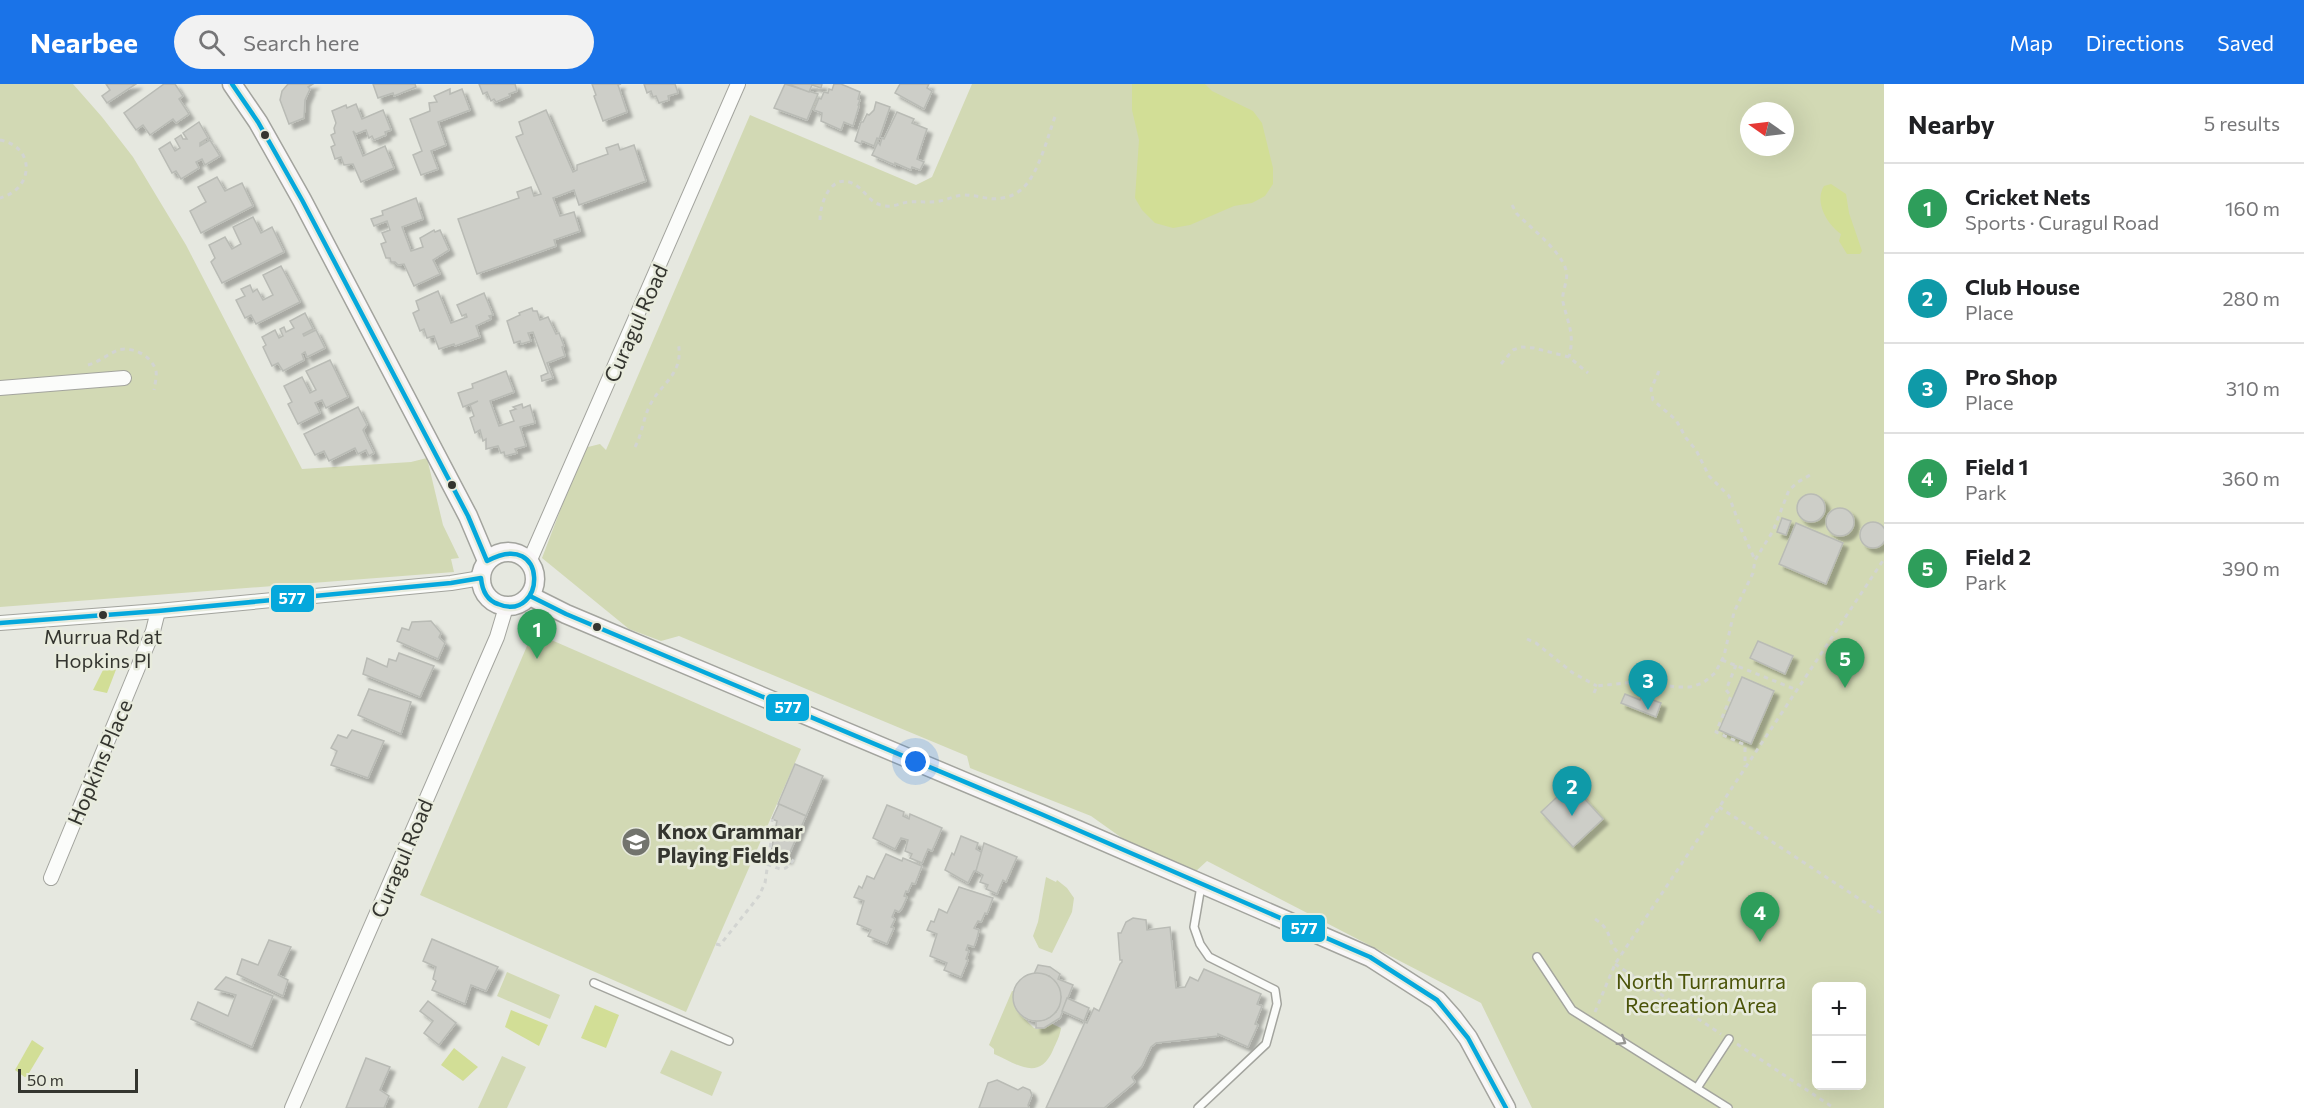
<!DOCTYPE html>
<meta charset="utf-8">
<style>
:root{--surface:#fff;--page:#f2f2f2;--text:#202124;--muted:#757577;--line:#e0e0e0;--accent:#1a73e8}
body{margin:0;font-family:Commissioner,sans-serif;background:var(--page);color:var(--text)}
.controls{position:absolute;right:18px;bottom:18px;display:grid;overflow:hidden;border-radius:9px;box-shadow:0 6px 24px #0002}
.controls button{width:54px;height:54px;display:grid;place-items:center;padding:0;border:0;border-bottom:2px solid var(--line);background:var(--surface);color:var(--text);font:30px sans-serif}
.compass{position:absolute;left:1740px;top:18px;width:54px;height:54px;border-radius:50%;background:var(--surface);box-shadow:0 6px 24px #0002;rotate:284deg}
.scale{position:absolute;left:18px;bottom:15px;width:120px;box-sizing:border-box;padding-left:6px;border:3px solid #34352f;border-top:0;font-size:16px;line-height:21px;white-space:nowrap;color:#34352f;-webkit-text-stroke:4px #e8ebdd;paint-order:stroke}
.you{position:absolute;left:916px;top:678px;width:21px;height:21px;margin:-15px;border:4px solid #fff;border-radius:50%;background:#1a73e8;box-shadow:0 0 0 9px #1a73e833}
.badge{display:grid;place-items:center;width:39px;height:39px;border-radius:50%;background:var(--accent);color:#fff;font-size:20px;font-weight:700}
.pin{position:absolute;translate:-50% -50px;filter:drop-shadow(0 2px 3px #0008)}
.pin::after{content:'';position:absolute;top:32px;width:21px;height:18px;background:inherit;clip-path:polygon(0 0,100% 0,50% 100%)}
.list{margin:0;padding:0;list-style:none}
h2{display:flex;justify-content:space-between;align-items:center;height:78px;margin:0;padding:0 24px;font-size:26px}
h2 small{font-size:20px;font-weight:400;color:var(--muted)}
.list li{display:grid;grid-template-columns:39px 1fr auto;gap:18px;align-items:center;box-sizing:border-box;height:90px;padding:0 24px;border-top:2px solid var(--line)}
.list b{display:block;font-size:22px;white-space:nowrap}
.list p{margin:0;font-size:20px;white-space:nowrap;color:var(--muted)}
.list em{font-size:20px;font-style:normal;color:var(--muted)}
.icon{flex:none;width:33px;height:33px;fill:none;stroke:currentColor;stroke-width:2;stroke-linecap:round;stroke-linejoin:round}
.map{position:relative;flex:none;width:1884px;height:1024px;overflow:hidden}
header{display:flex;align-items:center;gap:36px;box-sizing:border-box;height:84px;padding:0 30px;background:var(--accent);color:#fff}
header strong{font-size:28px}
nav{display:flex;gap:33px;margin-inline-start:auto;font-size:21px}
.search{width:420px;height:54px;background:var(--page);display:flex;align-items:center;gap:15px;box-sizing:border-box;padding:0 21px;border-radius:33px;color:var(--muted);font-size:22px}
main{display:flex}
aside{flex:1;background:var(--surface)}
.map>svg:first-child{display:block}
</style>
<header>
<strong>Nearbee</strong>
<div class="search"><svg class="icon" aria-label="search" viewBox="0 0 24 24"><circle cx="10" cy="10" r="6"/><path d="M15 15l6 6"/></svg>Search here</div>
<nav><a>Map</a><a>Directions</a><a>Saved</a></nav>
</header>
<main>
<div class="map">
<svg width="1884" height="1024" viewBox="0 0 1884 1024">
<defs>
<filter id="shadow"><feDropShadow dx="5" dy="5" stdDeviation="1.5" flood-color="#0004"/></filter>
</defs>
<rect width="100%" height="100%" fill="#e6e8e0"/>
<g fill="#d2d9b4" fill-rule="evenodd">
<polygon points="0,0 73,0 102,33 133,73 186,161 302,385 411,378 427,374 443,441 459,474 451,475 454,488 0,523"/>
<path d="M972,0H1884V1024H1532L1481,919L1207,777L1184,798L1091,732L970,684L967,672L679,552L661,557L629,545L542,474L584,364L600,360L606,366L750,31L916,101L932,93ZM1749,27H1785V63H1749ZM1816,902H1862V1002H1816Z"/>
<polygon points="533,548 801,665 686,928 420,811"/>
<polygon points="1046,793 1056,798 1057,796 1067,804 1074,814 1072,828 1052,869 1039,864 1033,852 1038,838"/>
<polygon points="507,888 560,911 550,935 497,912"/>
<path d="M1012,907H1014C1011,924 1023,933 1034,944L1037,945L1052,940L1061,944C1060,952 1056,959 1053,966C1039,998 1017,980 994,970V965L989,961Z"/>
<polygon points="671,966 722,988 712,1012 660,989"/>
<polygon points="502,972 526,983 507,1024 478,1024"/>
</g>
<g fill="#d2de96">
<polygon points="1132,0 1205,0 1212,7 1253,27 1262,39 1273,84 1273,100 1265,112 1252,119 1234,122 1190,141 1173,144 1155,139 1142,126 1135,114 1139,56 1132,26"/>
<path d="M1831,100L1846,110L1849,129L1862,167L1860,170H1847L1839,157L1841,150C1827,140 1814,118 1824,102Z"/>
<polygon points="106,580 117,583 107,609 93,606"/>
<polygon points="595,921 619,931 606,964 581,954"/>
<polygon points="511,926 548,941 539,962 505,943"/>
<polygon points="32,956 44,964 26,994 15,986"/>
<polygon points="454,964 478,983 463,997 441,981"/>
</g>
<g fill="#cdcec8" stroke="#b9bbb5" stroke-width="1.5" filter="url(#shadow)">
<polygon points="106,0 136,0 107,19 102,12 110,6"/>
<polygon points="164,0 175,0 183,12 179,15 189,30 176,39 173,35 150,51 143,41 136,46 124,29"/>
<polygon points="288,0 313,0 308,3 310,5 305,16 304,34 289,40 280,16 282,7"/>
<polygon points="373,0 415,0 416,3 394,12 393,9 378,14"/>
<polygon points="479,0 515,0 517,7 509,10 510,12 496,18 494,15 491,17 487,8 483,10"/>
<polygon points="592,0 621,0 618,1 627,28 603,37 594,12 596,11"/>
<polygon points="644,0 675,0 678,9 668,12 669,16 659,19 656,12 653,13 651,7 647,9"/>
<polygon points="785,0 818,10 807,36 774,24"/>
<polygon points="788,0 822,0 821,4 812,1 809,8"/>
<polygon points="834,0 841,0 860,8 858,15 860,16 858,21 859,22 853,42 844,38 841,46 821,37 822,29 814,26 819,14 821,15 824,8 828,9 829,5 832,6"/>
<polygon points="900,0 929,0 927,4 932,7 924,25 895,9"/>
<polygon points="450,5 450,10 462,5 470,26 438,38 446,61 431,67 438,85 421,91 413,71 422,67 410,35 430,27 429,19 437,18 434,12"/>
<polygon points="876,18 890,23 879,55 877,54 874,62 862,57 861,60 855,57 861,38 863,38 867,30 869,31 874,26"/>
<polygon points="356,20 362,35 383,26 391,46 385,48 386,51 374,56 372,52 369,54 366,46 356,50 353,47 363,72 385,62 394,84 361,98 353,80 344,81 341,73 335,75 331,63 335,61 331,51 335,49 334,44 336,39 332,27 346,21 347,24"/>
<polygon points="546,26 573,88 577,86 577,81 608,70 606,64 618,60 620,66 634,61 646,97 579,121 574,106 553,114 560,132 574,128 580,147 554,156 556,162 477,190 458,135 519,114 517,108 531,103 534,112 541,110 516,53 523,50 519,38"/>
<polygon points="897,28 914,35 912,39 927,45 917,75 924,78 920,86 912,83 911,86 895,79 895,81 872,71 878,58 880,61 882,54 884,55"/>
<polygon points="199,38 208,54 200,59 200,62 210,56 220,72 205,81 202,75 196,78 199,84 181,95 176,87 172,89 159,65 170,58 175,67 180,64 175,55 181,51 183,55 187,55 183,49"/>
<polygon points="217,93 225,107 242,99 253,122 201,149 190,127 206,118 198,103"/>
<polygon points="416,114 423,135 402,143 411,167 423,163 420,154 434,146 435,148 440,146 449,166 433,176 440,190 414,202 404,180 398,181 395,178 391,178 390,174 386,174 381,160 386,158 382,149 390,146 387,137 374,142 371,135 383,131 382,127"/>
<polygon points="253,133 261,149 272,143 284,168 222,199 211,178 215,174 209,161 225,153 232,165 241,160 233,143"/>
<polygon points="281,182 300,218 256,240 251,231 245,234 236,216 245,212 241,205 250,201 253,208 257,205 263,216 273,211 263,191"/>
<polygon points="438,207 451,239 467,233 466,230 462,232 457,221 484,209 493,231 489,232 491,235 476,242 480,253 455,262 454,260 439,265 434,252 427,254 424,245 420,247 413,229 419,226 416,217"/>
<polygon points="532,224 533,227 537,227 540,236 548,233 556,250 559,249 564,262 562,263 565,272 547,279 553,294 542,297 541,292 548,289 533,248 528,249 531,257 521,260 520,257 514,259 507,237 520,231 519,229"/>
<polygon points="305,229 313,245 303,250 304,252 316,246 325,264 307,273 305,268 302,270 304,276 283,287 278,279 272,282 263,263 266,261 262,253 275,246 279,254 283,252 280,245 284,243 286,248 294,244 290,237"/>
<polygon points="330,276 348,313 326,324 322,316 315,319 320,329 298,340 288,320 292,318 284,302 302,293 310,309 316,306 306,287"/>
<polygon points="506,287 514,308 490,317 499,342 514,337 510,327 516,325 513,323 522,320 523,324 530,321 535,339 520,343 526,362 515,365 517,369 505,372 504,368 501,369 498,362 486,365 486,355 483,357 480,346 475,349 470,334 474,332 470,321 478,317 463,323 458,309 473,304 472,300"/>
<polygon points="358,323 367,341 363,346 374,369 369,372 366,366 358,370 355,364 329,377 324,367 315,371 304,350"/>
<circle cx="1811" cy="424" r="14"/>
<circle cx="1840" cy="438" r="14"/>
<polygon points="1782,434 1791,437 1786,451 1777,448"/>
<circle cx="1873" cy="451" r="13"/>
<polygon points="1796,439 1843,459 1826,500 1779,480"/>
<polygon points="431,537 441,549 439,553 445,559 438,575 397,557 402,544 409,546 412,538"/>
<polygon points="1758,557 1793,572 1785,590 1750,574"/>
<polygon points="399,569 434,582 420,613 363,590 367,574 387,583 389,575 396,577"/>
<polygon points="1742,593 1774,607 1751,660 1719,646"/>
<polygon points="369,605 411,618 401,650 358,631"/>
<polygon points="1625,610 1640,616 1642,612 1661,619 1656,633 1621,619"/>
<polygon points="352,646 384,657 368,694 331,681 337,667 331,664 338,651 347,654"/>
<polygon points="795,680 823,692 806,732 778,720"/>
<polygon points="1571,700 1603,735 1573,763 1541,728"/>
<polygon points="779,720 806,732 787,775 771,768 777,737 772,735"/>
<polygon points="887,721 904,728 903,732 909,735 910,730 942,744 932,767 928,765 922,779 910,774 912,770 905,767 908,756 901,754 895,765 873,754"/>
<polygon points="961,752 978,759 976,765 983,769 976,787 974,787 968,799 945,786 952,769 954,771"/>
<polygon points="984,759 1017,773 1006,798 1003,796 997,810 986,805 988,801 980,798 983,791 976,787"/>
<polygon points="886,770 902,777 903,774 922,782 915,800 912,799 908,808 906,807 904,812 907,813 902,824 899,828 895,826 892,833 895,835 891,843 894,844 887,860 868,852 871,846 857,840 864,817 854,813 859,802 862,804 867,792 874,795"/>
<polygon points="959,803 993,814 987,830 985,829 981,838 978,837 974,844 979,846 977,854 974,863 968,861 966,866 969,867 966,875 968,876 961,893 944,886 947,879 930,872 937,850 927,846 931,837 934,838 939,825 947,829"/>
<polygon points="1133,834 1146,836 1147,846 1170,843 1176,904 1185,903 1190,893 1198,897 1204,885 1261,910 1257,920 1262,922 1255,940 1258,941 1248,963 1218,950 1218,952 1156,959 1151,963 1142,982 1132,993 1135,998 1104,1024 1046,1024 1085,938 1087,939 1094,924 1099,927 1120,880 1122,878 1122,876 1120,876 1118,849 1121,849 1126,838"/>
<polygon points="432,855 498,883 486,907 471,901 465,920 432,906 436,897 433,895 436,883 423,877"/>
<polygon points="269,856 291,863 278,891 288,896 283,912 237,890 242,875 258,881"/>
<polygon points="1038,881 1050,883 1060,890 1058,895 1073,901 1060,934 1044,944 1036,944 1036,937 1044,936 1056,928 1061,913 1055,898 1049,892 1034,890"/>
<circle cx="1037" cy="913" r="24"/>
<polygon points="226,893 273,912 252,963 191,935 198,918 228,932 236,911 215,905"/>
<polygon points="1067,914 1089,924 1084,937 1062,927"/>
<polygon points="428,917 456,939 439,961 424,949 433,937 420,927"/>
<polygon points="366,974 390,983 380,1006 389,1012 384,1024 346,1024"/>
<polygon points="997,996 1018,1006 1023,1003 1030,1006 1032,1011 1028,1021 1029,1024 979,1024 988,999"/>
</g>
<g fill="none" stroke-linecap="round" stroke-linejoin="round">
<g stroke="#a3a49e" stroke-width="10">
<g id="lane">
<polyline points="1537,873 1572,926 1728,1024"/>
<polyline points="594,899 729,957"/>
<polyline points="1697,1004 1729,955"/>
<polyline points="1198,1024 1266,960 1277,920 1275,906 1209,873 1200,860 1194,843 1201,802"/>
</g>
</g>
<g stroke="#a3a49e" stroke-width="16">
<g id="street">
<polyline points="0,304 124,294"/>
<polyline points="529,478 738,0"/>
<polyline points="0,539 158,527 451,499 481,494"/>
<polyline points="51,794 153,547 158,527"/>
<polyline points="292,1024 497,553 506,523"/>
</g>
</g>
<g stroke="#a3a49e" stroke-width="21">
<g id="secondary">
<polyline points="232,0 258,38 302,116 468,432 487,477"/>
<circle cx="508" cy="495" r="27"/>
<polyline points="530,512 566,530 1041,730 1370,873 1437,916 1453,934 1468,954 1506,1024"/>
</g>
</g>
<g stroke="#d2d4d1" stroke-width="3" stroke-dasharray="4.5 4.5" stroke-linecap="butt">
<path d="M0,56C36,63 34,105 0,114"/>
<path d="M1512,121L1517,130C1531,144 1561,167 1566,186C1569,197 1561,208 1563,218C1568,240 1575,250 1569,273"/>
<path d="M820,136C820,117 833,85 857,102C867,109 871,121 886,122C894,123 901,119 908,118C919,117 929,119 940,117C947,116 954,112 962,111C976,110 988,117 1002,114C1010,113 1016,110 1022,105C1039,90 1048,51 1056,30"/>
<polyline points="1501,280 1513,266 1521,263 1534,264 1569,273 1588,289"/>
<path d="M88,281C99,278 108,270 118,266C133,262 152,272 156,287C157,292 155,300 154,306"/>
<polyline points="1659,287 1651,305 1653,316 1676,336 1686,354 1696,366 1709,392 1729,412 1741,445 1755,476"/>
<path d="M635,363C642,350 643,336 649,323C660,299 685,291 678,258"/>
<polyline points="1527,555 1536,559 1573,589 1597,602"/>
<polyline points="1722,576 1797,606"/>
<polyline points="1736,581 1726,606 1731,612 1716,648 1745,661 1745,683"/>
<polyline points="1594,609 1597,602 1643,597 1675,603 1690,603 1703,599 1715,589 1724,572 1734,528 1753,489 1755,476 1773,447 1789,406 1798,398 1810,391"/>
<polyline points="1719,723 1884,831"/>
<path d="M767,780C782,786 784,789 794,775"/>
<path d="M1595,835C1616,849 1604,858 1621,871"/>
<polyline points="716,860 720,861 759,812 765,799 774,737 771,736"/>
<polyline points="1615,880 1721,950"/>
<polyline points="1595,928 1615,880 1884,475"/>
<polyline points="1737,960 1834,1024"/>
</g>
<use href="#lane" stroke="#fbfcfa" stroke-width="7"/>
<use href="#street" stroke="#fbfcfa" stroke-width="14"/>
<use href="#secondary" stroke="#f9f7f8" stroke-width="18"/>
<g stroke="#e8ebdd" stroke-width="9">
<g id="bus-1">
<polyline points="530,512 566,530 1041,730 1370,873 1437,916 1468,954 1506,1024"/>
<path d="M0,539L158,527L451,499L481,494C482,505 486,516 498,520C546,540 550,443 487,477L468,432L302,116L258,38L232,0"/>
</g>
</g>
<use href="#bus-1" stroke="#05a8dc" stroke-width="4.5"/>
</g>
<defs><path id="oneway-chevron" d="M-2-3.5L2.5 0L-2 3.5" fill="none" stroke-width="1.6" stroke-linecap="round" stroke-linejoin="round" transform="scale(1.5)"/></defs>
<use stroke="#989894" href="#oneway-chevron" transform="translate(1622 957) rotate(32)"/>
<defs>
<g id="school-disc" transform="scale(1.5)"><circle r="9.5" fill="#72746d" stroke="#e8ebdd"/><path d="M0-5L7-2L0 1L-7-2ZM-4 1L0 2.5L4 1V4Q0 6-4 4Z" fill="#fff"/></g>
</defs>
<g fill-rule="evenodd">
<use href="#school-disc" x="636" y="758"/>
</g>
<g fill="#34352f" stroke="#e8ebdd" stroke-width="2">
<circle cx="265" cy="51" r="5"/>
<circle cx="452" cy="401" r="5"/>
<circle cx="103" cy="531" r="5"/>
<circle cx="597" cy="543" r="5"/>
</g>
<g text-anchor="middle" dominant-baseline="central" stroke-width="5" stroke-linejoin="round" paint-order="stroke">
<g font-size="20" fill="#34352f" stroke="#e8ebdd">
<text x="103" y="552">Murrua Rd at<tspan x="103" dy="24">Hopkins Pl</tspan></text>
</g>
<g font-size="21" fill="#34352f" stroke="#e8ebdd">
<text transform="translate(635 239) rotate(-66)">Curagul Road</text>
<text transform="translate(99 678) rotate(-67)">Hopkins Place</text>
<text transform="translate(401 774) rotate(-67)">Curagul Road</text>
</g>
<g font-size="21" font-weight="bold" fill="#34352f" stroke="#e8ebdd" text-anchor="start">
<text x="657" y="746">Knox Grammar<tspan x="657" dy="24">Playing Fields</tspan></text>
</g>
<g font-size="21" fill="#4a5308" stroke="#e8ebdd">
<text x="1701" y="896">North Turramurra<tspan x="1701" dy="24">Recreation Area</tspan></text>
</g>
</g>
<g stroke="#e8ebdd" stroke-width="2">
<rect x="270" y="500" width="45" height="29" rx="6" fill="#05a8dc"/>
<rect x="765" y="609" width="45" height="29" rx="6" fill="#05a8dc"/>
<rect x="1281" y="830" width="45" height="29" rx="6" fill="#05a8dc"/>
</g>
<g font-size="16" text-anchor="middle" font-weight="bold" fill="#fff">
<text x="292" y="520">577</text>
<text x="788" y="629">577</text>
<text x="1304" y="850">577</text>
</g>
</svg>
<div class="controls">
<button>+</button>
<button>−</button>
</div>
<svg class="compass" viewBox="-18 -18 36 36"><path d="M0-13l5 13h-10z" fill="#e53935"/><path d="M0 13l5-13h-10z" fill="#757577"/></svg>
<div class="scale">50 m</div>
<div class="you"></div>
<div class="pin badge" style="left:537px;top:575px;background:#2e9e5b">1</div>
<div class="pin badge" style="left:1572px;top:732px;background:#0f9aa8">2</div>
<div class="pin badge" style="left:1648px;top:626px;background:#0f9aa8">3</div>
<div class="pin badge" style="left:1760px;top:858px;background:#2e9e5b">4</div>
<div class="pin badge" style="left:1845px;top:604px;background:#2e9e5b">5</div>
</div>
<aside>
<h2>Nearby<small>5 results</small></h2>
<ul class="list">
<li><span class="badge" style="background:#2e9e5b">1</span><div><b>Cricket Nets</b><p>Sports · Curagul Road</p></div><em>160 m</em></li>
<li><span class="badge" style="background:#0f9aa8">2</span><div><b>Club House</b><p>Place</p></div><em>280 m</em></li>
<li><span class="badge" style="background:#0f9aa8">3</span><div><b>Pro Shop</b><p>Place</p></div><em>310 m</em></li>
<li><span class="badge" style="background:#2e9e5b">4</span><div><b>Field 1</b><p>Park</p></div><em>360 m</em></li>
<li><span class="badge" style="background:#2e9e5b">5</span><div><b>Field 2</b><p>Park</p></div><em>390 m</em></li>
</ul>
</aside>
</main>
